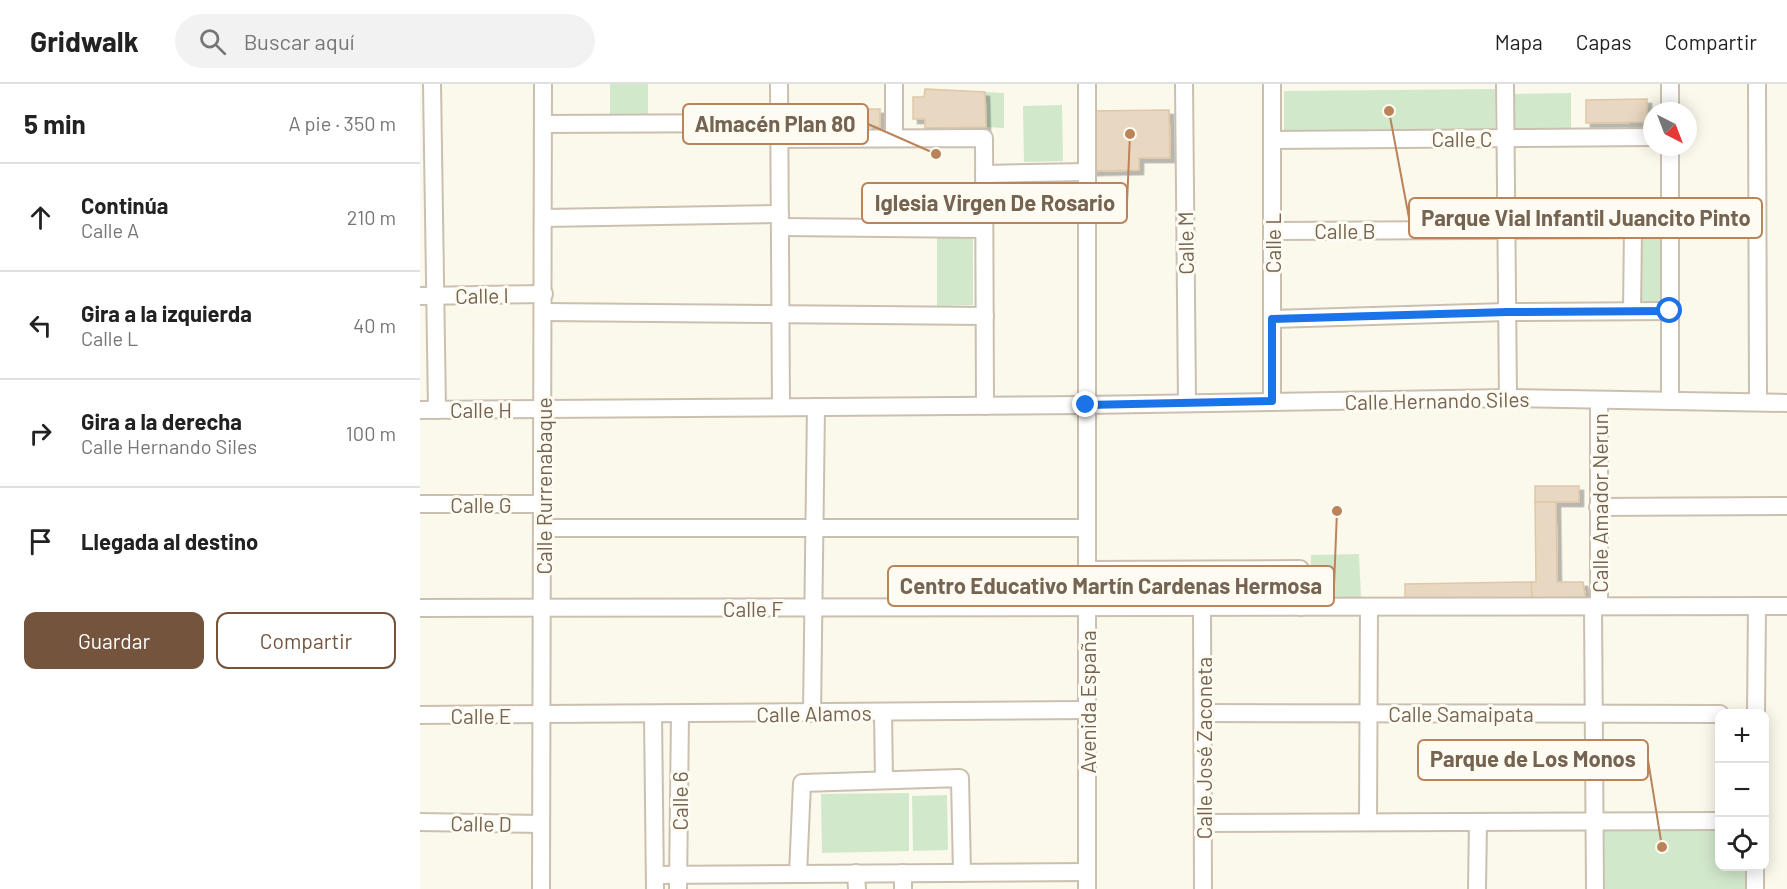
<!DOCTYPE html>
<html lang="es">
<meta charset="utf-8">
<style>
:root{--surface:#fff;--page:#f2f2f2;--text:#222;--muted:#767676;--line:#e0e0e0;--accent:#74543d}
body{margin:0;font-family:Barlow,sans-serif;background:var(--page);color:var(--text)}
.controls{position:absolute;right:18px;bottom:18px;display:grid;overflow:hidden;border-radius:12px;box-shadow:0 3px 15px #0003}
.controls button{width:54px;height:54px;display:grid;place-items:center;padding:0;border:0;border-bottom:2px solid var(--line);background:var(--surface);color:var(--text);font:30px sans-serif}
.compass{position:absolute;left:1223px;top:18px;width:54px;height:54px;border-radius:50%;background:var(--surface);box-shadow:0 3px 15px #0003;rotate:138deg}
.stop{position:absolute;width:18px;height:18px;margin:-14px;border:4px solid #1a73e8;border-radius:50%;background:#fff}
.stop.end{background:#1a73e8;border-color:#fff;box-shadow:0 2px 6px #0008}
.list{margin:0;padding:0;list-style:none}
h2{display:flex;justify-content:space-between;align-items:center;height:78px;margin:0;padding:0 24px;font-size:26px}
h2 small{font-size:20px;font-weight:400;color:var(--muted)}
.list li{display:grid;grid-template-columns:39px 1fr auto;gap:18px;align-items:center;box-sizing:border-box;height:108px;padding:0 24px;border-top:2px solid var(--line)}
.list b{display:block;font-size:22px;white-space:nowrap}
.list p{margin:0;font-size:20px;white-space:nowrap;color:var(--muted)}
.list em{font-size:20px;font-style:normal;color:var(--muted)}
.actions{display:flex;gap:12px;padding:18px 24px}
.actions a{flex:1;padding:14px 0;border:2px solid var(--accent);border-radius:12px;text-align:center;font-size:21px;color:var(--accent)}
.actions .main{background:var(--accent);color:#fff}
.icon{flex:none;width:33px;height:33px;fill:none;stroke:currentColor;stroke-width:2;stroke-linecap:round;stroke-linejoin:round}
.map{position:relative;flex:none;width:1367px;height:805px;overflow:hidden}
header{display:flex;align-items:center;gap:36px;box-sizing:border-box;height:84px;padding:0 30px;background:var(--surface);border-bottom:2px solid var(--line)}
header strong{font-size:28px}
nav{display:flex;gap:33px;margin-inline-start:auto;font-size:21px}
.search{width:420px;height:54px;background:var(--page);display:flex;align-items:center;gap:15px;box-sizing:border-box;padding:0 21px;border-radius:33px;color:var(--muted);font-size:22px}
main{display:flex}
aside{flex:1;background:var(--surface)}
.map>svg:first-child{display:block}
</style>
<header>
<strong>Gridwalk</strong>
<div class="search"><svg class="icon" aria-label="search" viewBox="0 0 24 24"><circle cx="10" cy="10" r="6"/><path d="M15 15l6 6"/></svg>Buscar aquí</div>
<nav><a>Mapa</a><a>Capas</a><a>Compartir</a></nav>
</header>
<main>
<aside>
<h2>5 min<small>A pie · 350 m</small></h2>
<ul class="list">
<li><svg class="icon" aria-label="ahead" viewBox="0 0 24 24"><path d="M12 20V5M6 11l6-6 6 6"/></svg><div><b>Continúa</b><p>Calle A</p></div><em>210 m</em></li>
<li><svg class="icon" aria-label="left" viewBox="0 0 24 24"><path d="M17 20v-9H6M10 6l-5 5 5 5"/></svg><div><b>Gira a la izquierda</b><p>Calle L</p></div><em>40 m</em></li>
<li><svg class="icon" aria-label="right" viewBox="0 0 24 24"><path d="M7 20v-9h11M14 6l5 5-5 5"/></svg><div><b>Gira a la derecha</b><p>Calle Hernando Siles</p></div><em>100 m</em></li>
<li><svg class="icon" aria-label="arrive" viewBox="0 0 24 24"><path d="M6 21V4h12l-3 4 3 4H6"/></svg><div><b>Llegada al destino</b></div></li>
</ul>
<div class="actions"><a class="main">Guardar</a><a>Compartir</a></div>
</aside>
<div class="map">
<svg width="1367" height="805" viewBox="0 0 1367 805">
<defs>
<filter id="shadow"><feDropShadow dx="4.5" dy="4.5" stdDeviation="0" flood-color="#0004"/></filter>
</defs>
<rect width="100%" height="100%" fill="#fbf8ec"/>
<g fill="#d2e8cb">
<rect x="190" y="0" width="38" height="43"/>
<polygon points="1075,5 1075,48 864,49 864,7"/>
<polygon points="565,8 584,9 584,44 566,43"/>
<polygon points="1151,9 1151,44 1095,45 1095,10"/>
<polygon points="642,21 643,77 604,78 603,22"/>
<polygon points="1218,149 1243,150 1242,221 1218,222"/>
<polygon points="517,151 553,151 553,221 517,222"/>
<polygon points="939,470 941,515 890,514 891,471"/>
<polygon points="489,709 489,767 402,769 401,710"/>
<polygon points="527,711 528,766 493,767 492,712"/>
<polygon points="1299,742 1300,782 1328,783 1329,805 1185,805 1184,743"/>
</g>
<g fill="#e9d8c1" stroke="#dfc7a8" stroke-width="1.5" filter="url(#shadow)">
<polygon points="505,5 565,8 566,43 505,44 505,35 493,35 493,13 504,13"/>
<polygon points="1227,15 1227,38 1166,39 1166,16"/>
<rect x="448" y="25" width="12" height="18"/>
<polygon points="749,26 750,74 719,74 719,86 672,87 671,27"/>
<rect x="1115" y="402" width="44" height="16"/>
<polygon points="1115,418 1136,418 1137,498 1163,498 1166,517 1112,517 1111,498 1116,498"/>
<polygon points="1111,498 1112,517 985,515 985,500"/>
</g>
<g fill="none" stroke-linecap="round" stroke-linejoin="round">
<g stroke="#cbc0b0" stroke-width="20">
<g id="minor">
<polyline points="12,0 17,326"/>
<polyline points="359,0 361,323"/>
<polyline points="474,0 474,54"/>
<polyline points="667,0 667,805"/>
<polyline points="764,0 767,318"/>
<polyline points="1085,0 1088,314"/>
<polyline points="1337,0 1338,318"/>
<polyline points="1250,27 1250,0"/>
<polyline points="123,40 359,39"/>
<polyline points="359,55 564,54 565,322"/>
<polyline points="852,56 1232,53"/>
<polyline points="564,90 666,88"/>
<polyline points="124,134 360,130"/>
<polyline points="360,143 564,145"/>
<polyline points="852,147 1250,145"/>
<polyline points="0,212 124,210"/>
<polyline points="1212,227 1213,145"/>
<polyline points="124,228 565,232"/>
<polyline points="852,235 1087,228 1250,227"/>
<polyline points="1179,316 1179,522"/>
<polyline points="852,317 852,0"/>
<polyline points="1250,317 1250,63"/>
<polyline points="0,326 666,321 1088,314 1367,319"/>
<polyline points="0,420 122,420"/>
<polyline points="1178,423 1367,422"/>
<polyline points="122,444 666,444"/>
<polyline points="667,486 880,485 881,523"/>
<polyline points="1173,522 1175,805"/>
<polyline points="782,523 783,805"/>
<polyline points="0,524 1367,522"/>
<polyline points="463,628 464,696"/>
<polyline points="392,629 396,323"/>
<polyline points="783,629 1300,630"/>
<polyline points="233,630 235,805"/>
<polyline points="1336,630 1337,522"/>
<polyline points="0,631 667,626"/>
<polyline points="0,738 121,740"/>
<polyline points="948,738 949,523"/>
<polyline points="783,739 1300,737"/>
<polyline points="436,789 437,805"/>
<polyline points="483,789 483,805"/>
<polyline points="378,790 382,699 540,694 542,789"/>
<polyline points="235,791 667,788"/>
<polyline points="121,805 123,0"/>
<polyline points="258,805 260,630"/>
<polyline points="1057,805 1058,738"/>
<polyline points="1335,805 1335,782"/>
</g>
</g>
<use href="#minor" stroke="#fff" stroke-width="16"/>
</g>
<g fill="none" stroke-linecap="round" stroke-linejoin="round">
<polyline stroke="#1a73e8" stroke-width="8" points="666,321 852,317 852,235 1087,228 1250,227"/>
</g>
<g text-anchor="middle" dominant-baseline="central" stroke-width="6" stroke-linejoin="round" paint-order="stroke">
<g font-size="21" fill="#756451" stroke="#fefbf3">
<text x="1042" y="54">Calle C</text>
<text x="925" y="146">Calle B</text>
<text transform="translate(765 159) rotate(-91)">Calle M</text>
<text transform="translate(852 159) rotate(-90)">Calle L</text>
<text transform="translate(62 211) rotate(-1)">Calle I</text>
<text transform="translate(1017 316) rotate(-1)">Calle Hernando Siles</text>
<text x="61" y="325">Calle H</text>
<text transform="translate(123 402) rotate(-90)">Calle Rurrenabaque</text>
<text transform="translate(1179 419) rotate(-90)">Calle Amador Nerun</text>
<text x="61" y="420">Calle G</text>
<text x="333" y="524">Calle F</text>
<text transform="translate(667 618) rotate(-90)">Avenida España</text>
<text transform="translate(394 629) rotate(-1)">Calle Alamos</text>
<text x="1041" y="629">Calle Samaipata</text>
<text x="61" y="631">Calle E</text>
<text transform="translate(783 664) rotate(-90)">Calle José Zaconeta</text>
<text transform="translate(259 717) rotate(-90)">Calle 6</text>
<text transform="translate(61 739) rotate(1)">Calle D</text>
</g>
</g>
<path fill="none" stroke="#bb835a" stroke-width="2" d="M516 70L448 40M710 50L707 119M969 27L989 134M917 427L914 502M1242 763L1228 676"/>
<g fill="#bb835a" stroke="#fefbf3" stroke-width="2">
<circle cx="516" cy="70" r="6"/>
<circle cx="710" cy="50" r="6"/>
<circle cx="969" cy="27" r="6"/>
<circle cx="917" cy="427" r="6"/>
<circle cx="1242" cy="763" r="6"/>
</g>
<g fill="#fefbf3" stroke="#bb835a" stroke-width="2">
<rect x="263" y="20" width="185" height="40" rx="6"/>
<rect x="442" y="99" width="265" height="40" rx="6"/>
<rect x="989" y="114" width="353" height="40" rx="6"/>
<rect x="468" y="482" width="446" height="40" rx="6"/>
<rect x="998" y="656" width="230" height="40" rx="6"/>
</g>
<g font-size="22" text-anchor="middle" font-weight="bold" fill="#756451">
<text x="355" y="48">Almacén Plan 80</text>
<text x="575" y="127">Iglesia Virgen De Rosario</text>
<text x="1166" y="142">Parque Vial Infantil Juancito Pinto</text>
<text x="691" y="510">Centro Educativo Martín Cardenas Hermosa</text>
<text x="1113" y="683">Parque de Los Monos</text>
</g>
</svg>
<div class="controls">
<button>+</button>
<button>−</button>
<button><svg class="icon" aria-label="locate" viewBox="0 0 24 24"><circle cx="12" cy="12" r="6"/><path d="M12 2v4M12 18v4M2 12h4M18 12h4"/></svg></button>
</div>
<svg class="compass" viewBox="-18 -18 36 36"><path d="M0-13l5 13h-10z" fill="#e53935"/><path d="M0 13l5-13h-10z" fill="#767676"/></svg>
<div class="stop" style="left:1250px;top:227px"></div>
<div class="stop end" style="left:666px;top:321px"></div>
</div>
</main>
